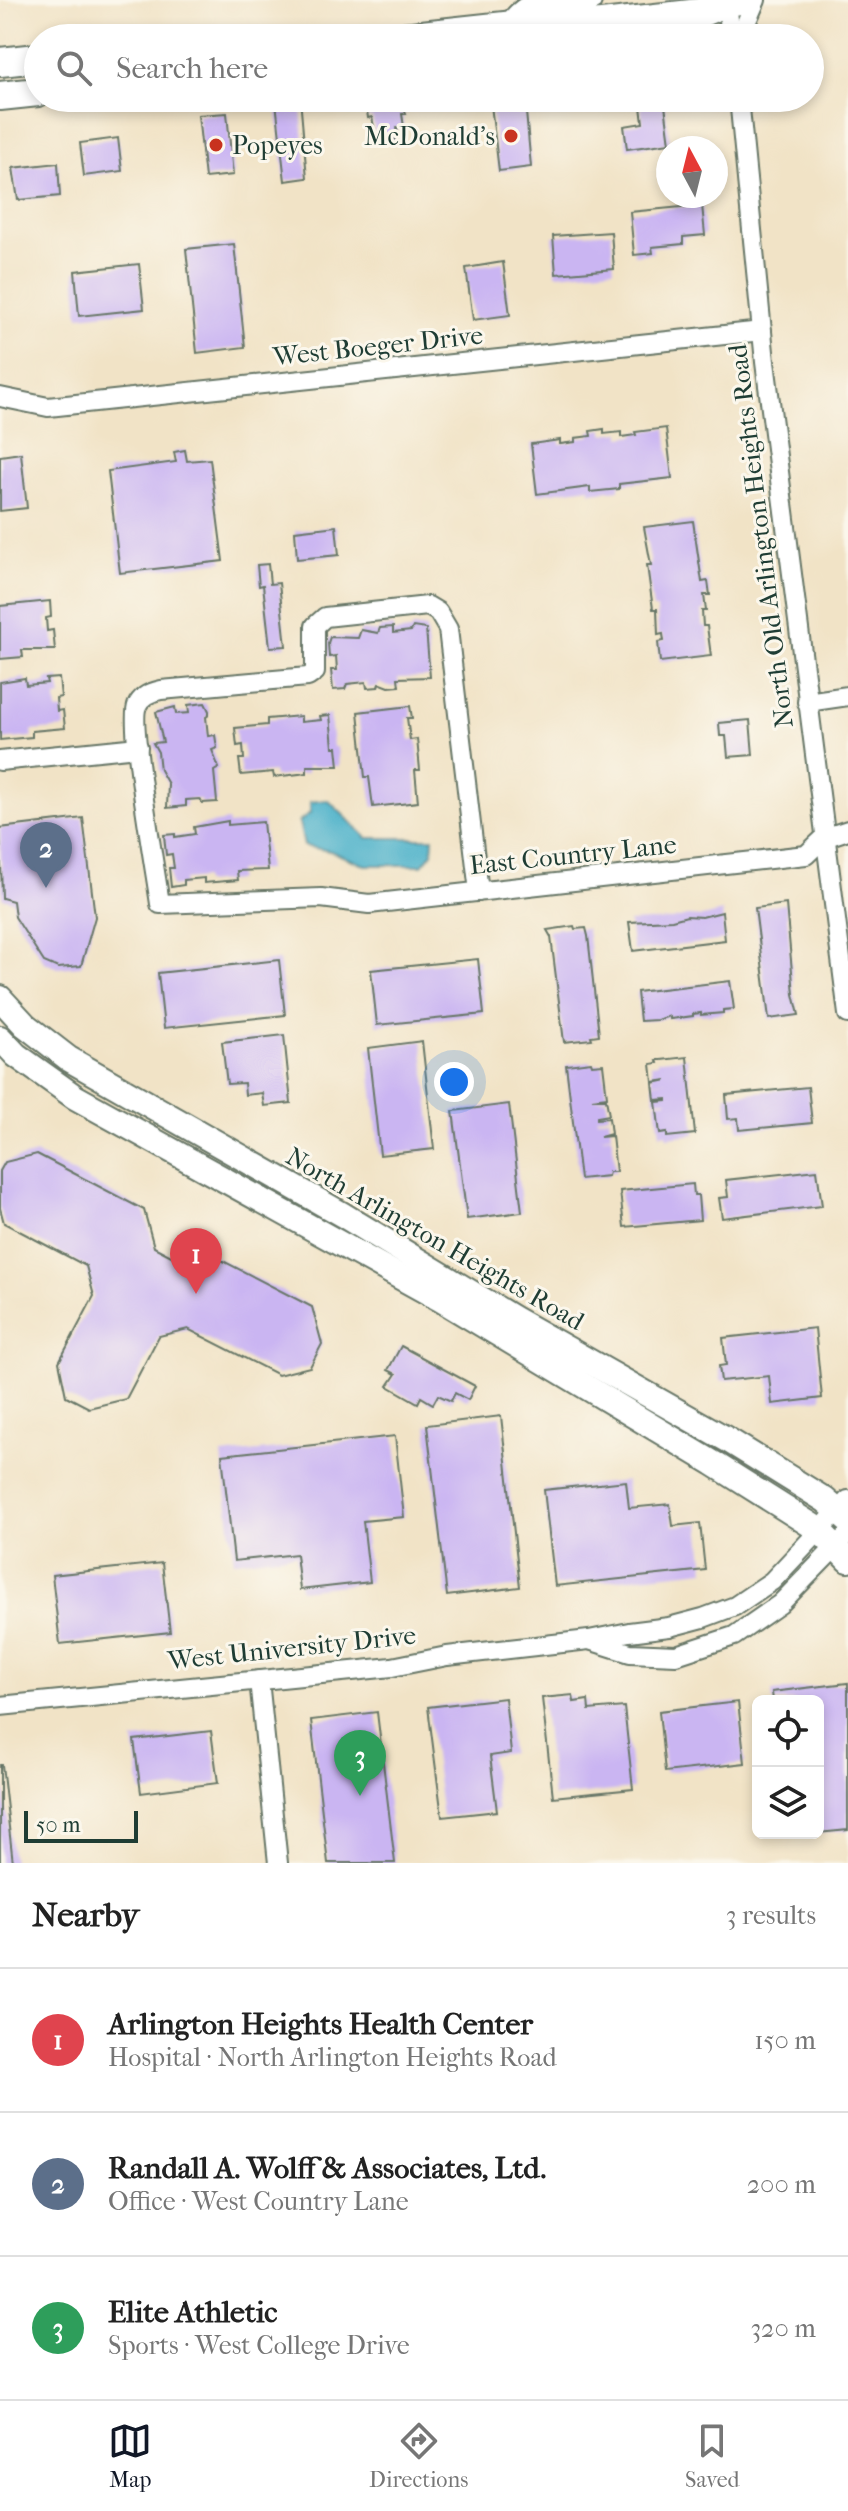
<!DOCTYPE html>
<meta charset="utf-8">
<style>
:root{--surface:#fff;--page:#f2f2f2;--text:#222;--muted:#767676;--line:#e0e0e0;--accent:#111827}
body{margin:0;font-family:"IM FELL French Canon",serif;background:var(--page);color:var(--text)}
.controls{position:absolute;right:24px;bottom:24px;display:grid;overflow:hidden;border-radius:12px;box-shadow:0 4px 12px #0003}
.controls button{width:72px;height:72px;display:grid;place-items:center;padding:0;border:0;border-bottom:2px solid var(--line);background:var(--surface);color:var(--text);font:40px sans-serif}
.compass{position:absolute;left:656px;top:136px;width:72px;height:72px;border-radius:50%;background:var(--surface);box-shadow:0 4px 12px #0003;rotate:353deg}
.scale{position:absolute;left:24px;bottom:20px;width:114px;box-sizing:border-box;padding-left:8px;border:4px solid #1f3d34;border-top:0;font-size:22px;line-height:28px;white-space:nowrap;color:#1f3d34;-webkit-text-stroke:6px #fbf7ec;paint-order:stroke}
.you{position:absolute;left:454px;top:1082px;width:28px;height:28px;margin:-20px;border:6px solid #fff;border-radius:50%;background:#1a73e8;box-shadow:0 0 0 12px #1a73e833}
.badge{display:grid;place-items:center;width:52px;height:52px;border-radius:50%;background:var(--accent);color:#fff;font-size:26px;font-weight:700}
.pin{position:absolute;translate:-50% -66px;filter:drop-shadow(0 2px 4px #0008)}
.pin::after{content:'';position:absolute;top:42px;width:28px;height:24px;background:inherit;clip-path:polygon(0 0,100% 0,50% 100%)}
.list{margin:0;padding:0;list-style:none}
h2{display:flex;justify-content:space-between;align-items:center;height:104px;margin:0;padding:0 32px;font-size:34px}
h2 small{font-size:26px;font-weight:400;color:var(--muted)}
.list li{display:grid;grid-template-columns:52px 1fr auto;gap:24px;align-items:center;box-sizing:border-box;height:144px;padding:0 32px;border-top:2px solid var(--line)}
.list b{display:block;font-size:30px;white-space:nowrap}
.list p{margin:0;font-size:26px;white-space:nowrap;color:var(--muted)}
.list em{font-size:26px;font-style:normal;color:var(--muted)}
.icon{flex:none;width:44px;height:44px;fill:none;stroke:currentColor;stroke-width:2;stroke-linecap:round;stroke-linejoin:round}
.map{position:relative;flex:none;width:848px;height:1863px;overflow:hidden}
.search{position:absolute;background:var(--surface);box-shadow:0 4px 12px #0003;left:24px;right:24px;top:24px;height:88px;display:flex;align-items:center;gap:20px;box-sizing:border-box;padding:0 28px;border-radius:44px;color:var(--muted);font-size:30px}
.sheet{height:536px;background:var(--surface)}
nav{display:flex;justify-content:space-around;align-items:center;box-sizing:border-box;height:112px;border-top:2px solid var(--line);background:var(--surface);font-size:22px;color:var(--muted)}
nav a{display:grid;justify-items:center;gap:4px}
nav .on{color:var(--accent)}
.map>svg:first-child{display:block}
</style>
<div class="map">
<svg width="848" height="1863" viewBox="0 0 848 1863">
<rect width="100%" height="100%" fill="#fbf7ec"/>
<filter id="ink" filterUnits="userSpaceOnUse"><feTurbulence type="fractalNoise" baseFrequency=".0125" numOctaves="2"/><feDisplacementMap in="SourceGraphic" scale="16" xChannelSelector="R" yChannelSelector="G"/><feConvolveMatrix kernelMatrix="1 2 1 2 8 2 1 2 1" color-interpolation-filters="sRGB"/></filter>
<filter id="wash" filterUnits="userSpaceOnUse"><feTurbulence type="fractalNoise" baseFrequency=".006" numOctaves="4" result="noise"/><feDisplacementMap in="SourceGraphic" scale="32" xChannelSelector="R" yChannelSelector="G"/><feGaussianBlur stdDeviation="1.8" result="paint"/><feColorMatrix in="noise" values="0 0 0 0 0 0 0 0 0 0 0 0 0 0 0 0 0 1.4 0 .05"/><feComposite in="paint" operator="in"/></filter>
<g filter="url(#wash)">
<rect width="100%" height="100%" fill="#f1e3c6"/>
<polygon fill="#4ab0c9" stroke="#34767e" stroke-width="2" points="328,800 367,838 433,838 432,853 422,865 365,865 330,851 304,846 299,822 310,813 310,802"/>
<g id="blocks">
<g fill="#cab5f2">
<polygon points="300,98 307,178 285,181 276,102"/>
<polygon points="370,98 401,98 406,114 402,114 404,127 397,128 398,139 377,142 372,117 368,118 367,111 371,110"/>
<polygon points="640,98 664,98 670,143 627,149 624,126 643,123"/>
<polygon points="525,101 531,167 499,171 491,105"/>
<polygon points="227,113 233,175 205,178 198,115"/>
<polygon points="118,138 122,171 84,176 80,143"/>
<polygon points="58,163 60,196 18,200 13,168"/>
<polygon points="702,205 705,235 683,237 683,244 652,247 653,253 634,255 630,212"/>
<polygon points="611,232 614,269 556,274 553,236"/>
<polygon points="234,244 245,347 197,353 186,249"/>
<polygon points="503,262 510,315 473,320 466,268"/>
<polygon points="139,264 144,309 79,316 75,271"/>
<polygon points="666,428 672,478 619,484 619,489 590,492 590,487 537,494 531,444 560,440 560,444 575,442 575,438 591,436 590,431 604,429 604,434 621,432 621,437 636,435 635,432"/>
<polygon points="185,450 187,461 210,459 223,561 120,573 108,471 176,462 174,452"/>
<polygon points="21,453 27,508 0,511 0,456"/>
<polygon points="693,521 702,582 708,581 710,595 704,595 706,611 702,611 703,626 707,626 711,656 660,662 658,642 664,641 663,634 658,635 657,609 653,609 647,565 651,565 644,527"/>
<polygon points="336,526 339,555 297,559 295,531"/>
<polygon points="268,564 270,584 279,583 286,646 270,647 263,585 259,586 257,565"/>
<polygon points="50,601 51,617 46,618 47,631 53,630 55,650 22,650 23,657 0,659 0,606"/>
<polygon points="393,627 393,633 411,631 413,627 426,629 430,677 398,678 399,686 389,687 379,683 378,687 367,688 366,682 347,684 345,689 333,690 331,670 337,670 336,656 329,657 328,643 330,637 358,638 361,630 378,633 380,628"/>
<polygon points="25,678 26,685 47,683 46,679 59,678 61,697 56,698 57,711 63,710 65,728 32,731 32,737 0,740 0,682"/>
<polygon points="205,703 209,711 209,715 206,717 208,736 215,735 217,748 212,750 219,768 214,771 217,802 202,803 200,799 186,800 186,806 167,808 168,784 160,770 158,752 153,743 163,742 156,712 175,707 176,714 189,713 188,705"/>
<polygon points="410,706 412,718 407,718 410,740 417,739 420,770 415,770 418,802 373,807 369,777 365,777 358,712"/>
<polygon points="330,715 333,747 337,747 339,766 307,766 307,773 274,777 273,772 241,775 239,759 244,759 243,745 237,746 235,728 267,725 267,719 301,716 301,722 321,720 320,716"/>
<polygon points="750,720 753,755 728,757 726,736 720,736 719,723"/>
<polygon points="83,818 95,917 81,966 58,968 44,962 15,917 13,901 2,898 0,828"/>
<polygon points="228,821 228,825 263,822 268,870 237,871 238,880 204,883 204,878 184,880 184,885 171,887 169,868 174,868 172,854 166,855 164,835 175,834 175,837 195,834 194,827"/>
<polygon points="786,904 794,994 799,1015 769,1019 755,908"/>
<polygon points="722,912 725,940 633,951 629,922 672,920 687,916 702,917"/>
<polygon points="574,926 575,929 586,928 588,936 599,1035 591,1036 592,1039 564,1042 551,937 547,930"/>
<polygon points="478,959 484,1014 377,1025 371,970"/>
<polygon points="279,960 285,1015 164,1028 158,973"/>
<polygon points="730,981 734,1009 723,1010 723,1013 701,1015 701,1013 693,1014 693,1016 670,1019 670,1016 657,1020 640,1021 637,992"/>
<polygon points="284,1035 291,1103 264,1106 262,1093 245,1095 244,1083 227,1084 222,1042"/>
<polygon points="422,1041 434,1149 380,1155 368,1048"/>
<polygon points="687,1057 695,1134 667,1137 667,1133 660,1134 656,1102 667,1101 667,1099 655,1100 653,1083 667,1080 653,1082 651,1064 658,1063 657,1060 661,1060"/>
<polygon points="591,1062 592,1065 603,1064 607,1097 592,1099 606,1099 609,1115 597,1117 597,1119 609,1118 611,1134 600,1137 612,1136 616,1172 609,1172 608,1176 580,1179 566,1065"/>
<polygon points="808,1087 812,1123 739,1130 738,1118 728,1119 726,1095"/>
<polygon points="509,1104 522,1212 467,1219 453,1111"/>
<polygon points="37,1154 144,1210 154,1247 175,1258 204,1251 312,1307 322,1344 310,1367 278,1375 188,1329 159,1336 126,1399 89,1408 66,1396 59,1362 94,1296 86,1266 4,1223 0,1208 0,1171 5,1162"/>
<polygon points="817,1170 822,1206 722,1218 719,1198 728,1197 726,1180"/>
<polygon points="693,1184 694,1195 698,1195 700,1220 624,1227 620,1191"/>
<polygon points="815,1328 822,1398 772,1404 769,1376 721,1381 719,1366 726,1365 723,1338"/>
<polygon points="401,1346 475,1386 468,1400 455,1393 451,1401 438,1395 433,1404 421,1397 418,1403 388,1386 396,1374 388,1370"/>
<polygon points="501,1416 520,1587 447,1596 427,1425"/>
<polygon points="395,1436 404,1517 363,1521 370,1582 300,1590 296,1554 234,1561 222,1455"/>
<polygon points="626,1481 629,1508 670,1504 673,1526 700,1523 705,1570 555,1586 544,1490"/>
<polygon points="162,1563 170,1632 60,1644 52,1575"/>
<polygon points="848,1683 848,1830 818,1833 818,1701 773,1701 772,1692"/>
<polygon points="573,1695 574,1702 588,1700 589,1710 624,1707 633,1789 553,1797 542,1698"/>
<polygon points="505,1698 511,1753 490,1756 497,1811 442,1817 428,1707"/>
<polygon points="738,1702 745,1763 665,1772 659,1711"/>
<polygon points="377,1712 395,1863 328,1863 311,1720"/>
<polygon points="211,1731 218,1783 141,1793 134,1740"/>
<polygon points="0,1765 2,1765 13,1863 0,1863"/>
</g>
</g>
</g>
<g filter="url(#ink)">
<use href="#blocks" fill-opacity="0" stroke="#687767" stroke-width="2"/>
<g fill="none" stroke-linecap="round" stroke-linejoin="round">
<g stroke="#687767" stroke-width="22">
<g id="minor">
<polyline points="727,2 731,38"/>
<polyline points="744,38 746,23 756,0"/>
<polyline points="739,98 765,362 848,1014"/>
<polyline points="0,397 48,407 762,331"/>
<polyline points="807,702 848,696"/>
<polyline points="0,761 138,747"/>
<path d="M479,892L448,629L438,612L428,606L325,617L315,626V672L308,677L161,690C151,692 141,696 137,706C129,724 156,874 160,904L321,898L369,904L806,855L824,838L848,830"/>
<polyline points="592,1641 630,1653 676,1655 734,1636 780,1604 848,1534"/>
<polyline points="259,1680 278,1863"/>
<polyline points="0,1706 392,1667 447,1656 589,1640 629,1632 669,1627 703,1618 735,1606 772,1581 848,1500"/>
</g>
</g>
<g stroke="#687767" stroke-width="28">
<g id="secondary">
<polyline points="0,998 25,1025 69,1059 343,1215 516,1320 728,1440 825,1500 848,1520"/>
<polyline points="0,1038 16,1055 75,1097 440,1299 713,1463 819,1530 848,1560"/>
</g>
</g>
<g stroke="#687767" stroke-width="32">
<g id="primary">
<path d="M514,25C529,0 560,3 587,0"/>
<polyline points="394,38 514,25 533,31 575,27 700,13 727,2 741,0"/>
<polyline points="0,62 38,58"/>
<polyline points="0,96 38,92"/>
</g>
</g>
<use href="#minor" stroke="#fff" stroke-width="18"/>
<use href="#secondary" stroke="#fff" stroke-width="24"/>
<use href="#primary" stroke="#fff" stroke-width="28"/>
</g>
</g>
<g fill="#c8321e" stroke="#fbf7ec" stroke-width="3">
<circle cx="511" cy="136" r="8"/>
<circle cx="216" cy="145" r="8"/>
</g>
<g text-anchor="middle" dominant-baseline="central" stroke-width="6" stroke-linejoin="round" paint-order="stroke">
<g font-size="26" fill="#1f3d34" stroke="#fbf7ec" text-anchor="end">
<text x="495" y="136">McDonald's</text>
<text x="232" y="145" text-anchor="start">Popeyes</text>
</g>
<g font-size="26" fill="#1f3d34" stroke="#fbf7ec">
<text transform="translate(378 346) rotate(-6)">West Boeger Drive</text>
<text transform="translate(761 536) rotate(-97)">North Old Arlington Heights Road</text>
<text transform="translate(573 855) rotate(-6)">East Country Lane</text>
<text transform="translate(435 1239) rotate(30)">North Arlington Heights Road</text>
<text transform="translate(292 1648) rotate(-6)">West University Drive</text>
</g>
</g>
</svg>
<div class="controls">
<button><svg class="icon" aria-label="locate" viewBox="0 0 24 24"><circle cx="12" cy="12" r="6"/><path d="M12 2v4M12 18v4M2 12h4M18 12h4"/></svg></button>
<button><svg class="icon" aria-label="layers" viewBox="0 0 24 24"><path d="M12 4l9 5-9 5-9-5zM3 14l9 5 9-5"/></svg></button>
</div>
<svg class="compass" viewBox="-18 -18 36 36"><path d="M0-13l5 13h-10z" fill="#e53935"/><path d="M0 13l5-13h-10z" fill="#767676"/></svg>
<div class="scale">50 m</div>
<div class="you"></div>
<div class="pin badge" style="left:196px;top:1294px;background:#e0444e">1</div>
<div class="pin badge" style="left:46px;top:888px;background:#5c6f8a">2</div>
<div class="pin badge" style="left:360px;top:1796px;background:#2e9e5b">3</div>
<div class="search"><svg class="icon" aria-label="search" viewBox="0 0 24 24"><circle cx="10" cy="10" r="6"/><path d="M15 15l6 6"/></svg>Search here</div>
</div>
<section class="sheet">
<h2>Nearby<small>3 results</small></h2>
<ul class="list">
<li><span class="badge" style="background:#e0444e">1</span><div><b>Arlington Heights Health Center</b><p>Hospital · North Arlington Heights Road</p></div><em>150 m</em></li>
<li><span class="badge" style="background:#5c6f8a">2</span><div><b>Randall A. Wolff &amp; Associates, Ltd.</b><p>Office · West Country Lane</p></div><em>200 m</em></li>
<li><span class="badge" style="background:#2e9e5b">3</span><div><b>Elite Athletic</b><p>Sports · West College Drive</p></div><em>320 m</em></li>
</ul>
</section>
<nav>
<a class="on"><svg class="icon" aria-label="map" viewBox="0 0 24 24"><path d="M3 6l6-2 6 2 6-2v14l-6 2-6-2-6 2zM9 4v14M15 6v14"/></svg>Map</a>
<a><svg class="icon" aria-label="directions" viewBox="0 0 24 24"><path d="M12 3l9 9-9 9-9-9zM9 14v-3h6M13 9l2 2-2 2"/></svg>Directions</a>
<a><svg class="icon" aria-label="saved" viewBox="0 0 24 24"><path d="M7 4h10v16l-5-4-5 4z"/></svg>Saved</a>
</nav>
